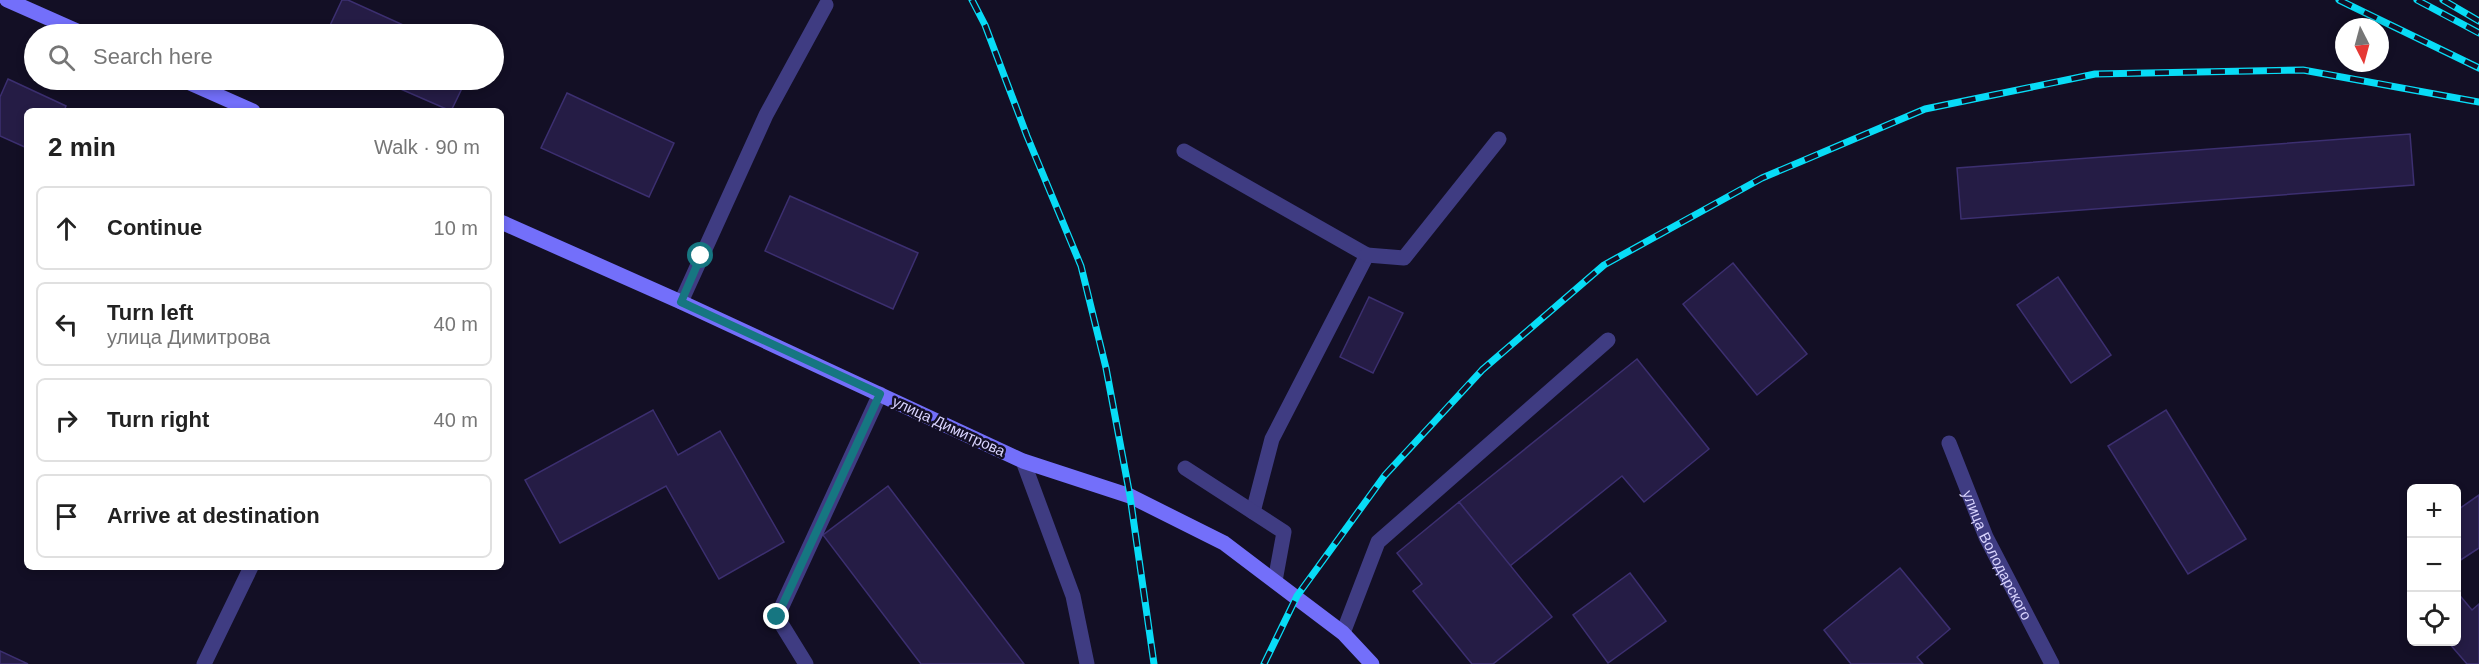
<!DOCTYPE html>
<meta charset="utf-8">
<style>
:root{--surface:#fff;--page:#f6f6f6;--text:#222;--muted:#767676;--line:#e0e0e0}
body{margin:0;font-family:Arial,sans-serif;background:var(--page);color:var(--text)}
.controls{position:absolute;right:18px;bottom:18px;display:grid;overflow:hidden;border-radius:9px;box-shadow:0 3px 9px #0003}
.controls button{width:54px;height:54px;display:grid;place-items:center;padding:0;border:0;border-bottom:2px solid var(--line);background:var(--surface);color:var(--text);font:30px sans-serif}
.compass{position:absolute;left:2335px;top:18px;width:54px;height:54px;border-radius:50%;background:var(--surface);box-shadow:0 3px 9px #0003;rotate:174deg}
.stop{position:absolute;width:18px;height:18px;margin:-14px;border:4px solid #167681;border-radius:50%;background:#fff}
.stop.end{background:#167681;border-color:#fff;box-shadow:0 2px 6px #0008}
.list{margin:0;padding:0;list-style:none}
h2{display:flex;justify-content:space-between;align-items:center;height:78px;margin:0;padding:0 24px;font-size:26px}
h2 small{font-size:20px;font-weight:400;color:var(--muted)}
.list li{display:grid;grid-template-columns:39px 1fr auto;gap:18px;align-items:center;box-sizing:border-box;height:84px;margin:0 12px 12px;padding:0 12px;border:2px solid var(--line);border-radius:9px}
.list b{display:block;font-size:22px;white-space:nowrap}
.list p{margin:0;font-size:20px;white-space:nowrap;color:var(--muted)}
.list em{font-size:20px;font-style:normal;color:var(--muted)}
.icon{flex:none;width:33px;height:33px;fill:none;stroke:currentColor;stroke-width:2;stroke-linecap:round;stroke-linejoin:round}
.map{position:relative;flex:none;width:2479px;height:664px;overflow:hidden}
.search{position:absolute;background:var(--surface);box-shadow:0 3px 9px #0003;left:24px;top:24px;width:480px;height:66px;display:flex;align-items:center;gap:15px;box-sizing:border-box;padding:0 21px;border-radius:33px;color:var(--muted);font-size:22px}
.panel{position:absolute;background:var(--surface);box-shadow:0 3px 9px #0003;left:24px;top:108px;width:480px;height:462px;border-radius:9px}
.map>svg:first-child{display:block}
</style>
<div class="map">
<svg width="2479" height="664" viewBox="0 0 2479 664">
<rect width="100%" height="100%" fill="#130f25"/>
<g fill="#251c45" stroke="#3c2f70" stroke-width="1.5">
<polygon points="342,0 348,0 423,34 326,34"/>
<polygon points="8,79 66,106 64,111 27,111 27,148 0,136 0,97"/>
<polygon points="380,80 466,80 451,111"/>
<polygon points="567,93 674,143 649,197 541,148"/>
<polygon points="2410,134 2414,185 1961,219 1957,168"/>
<polygon points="790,196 918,253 893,309 765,251"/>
<polygon points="1733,263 1807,354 1757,395 1683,304"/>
<polygon points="2058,277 2111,355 2071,383 2017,305"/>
<polygon points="1369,297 1403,313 1373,373 1340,357"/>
<polygon points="1637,359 1709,449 1644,502 1622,476 1510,566 1459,502"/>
<polygon points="653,410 678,455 720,431 784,542 719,579 666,486 560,543 525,480"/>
<polygon points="2166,410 2246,539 2188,574 2108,446"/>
<polygon points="888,486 1024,664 921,664 823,535"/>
<polygon points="2479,495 2479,548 2456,563 2456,511"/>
<polygon points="1459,502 1552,617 1493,664 1472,664 1413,591 1422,584 1397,553"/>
<polygon points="1900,568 1950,629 1917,657 1923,664 1851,664 1824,630"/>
<polygon points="1630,573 1666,621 1608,663 1573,615"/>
<polygon points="2456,591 2472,610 2479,604 2479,664 2467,664 2448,642 2456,642"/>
<polygon points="0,651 28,664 0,664"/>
</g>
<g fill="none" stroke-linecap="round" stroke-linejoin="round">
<g stroke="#3f3c82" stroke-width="15">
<polyline points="1184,151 1367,255 1272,439 1253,512"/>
<polyline points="1367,255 1404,258 1499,139"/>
<polyline points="681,302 766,115 826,5"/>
<polyline points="1023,461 1073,596 1087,664"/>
<polyline points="1185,468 1284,532 1275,581"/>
<polyline points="1343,633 1378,542 1608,340"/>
<polyline points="806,664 777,617 880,394"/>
</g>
<g stroke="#3f3c82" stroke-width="15">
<path id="s1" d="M1949,443L1986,537L2052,664"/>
<polyline points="204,664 251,567"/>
</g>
<g stroke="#736ffa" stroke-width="15">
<polyline points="7,0 84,34"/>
<polyline points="183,80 253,111"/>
<polyline points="501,222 681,302 1023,461 1130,496 1224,543 1343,633 1372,664"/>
</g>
<g stroke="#08dcf6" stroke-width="7">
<g id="rail">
<polyline points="972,0 985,25 1027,136 1081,266 1106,368 1130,496 1154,664"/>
<polyline points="2339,0 2479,68"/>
<polyline points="2417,0 2479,33"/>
<polyline points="2443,0 2479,21"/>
<polyline points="1264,664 1297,596 1385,475 1482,370 1604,265 1762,178 1925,109 2095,74 2303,70 2479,102"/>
</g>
</g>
<use href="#rail" stroke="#130f25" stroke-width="4.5" stroke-dasharray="14" stroke-linecap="butt"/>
</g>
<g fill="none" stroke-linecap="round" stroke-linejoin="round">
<polyline stroke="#167681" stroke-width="8" points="701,256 681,302 880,394 777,617"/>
</g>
<g text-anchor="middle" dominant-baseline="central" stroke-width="5" stroke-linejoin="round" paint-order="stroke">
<g font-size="15" fill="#d9d4fe" stroke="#130f25">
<text transform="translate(949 426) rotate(25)">улица Димитрова</text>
<text stroke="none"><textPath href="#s1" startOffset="122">улица Володарского</textPath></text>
</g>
</g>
</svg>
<div class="controls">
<button>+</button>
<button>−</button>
<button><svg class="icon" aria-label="locate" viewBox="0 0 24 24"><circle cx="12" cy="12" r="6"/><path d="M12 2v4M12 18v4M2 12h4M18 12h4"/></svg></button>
</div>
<svg class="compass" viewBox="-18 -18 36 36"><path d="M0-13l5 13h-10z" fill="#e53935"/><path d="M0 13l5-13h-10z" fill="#767676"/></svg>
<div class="stop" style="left:701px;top:256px"></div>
<div class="stop end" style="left:777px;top:617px"></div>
<div class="search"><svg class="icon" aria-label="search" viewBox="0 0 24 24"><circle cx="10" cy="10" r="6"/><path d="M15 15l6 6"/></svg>Search here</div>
<section class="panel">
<h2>2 min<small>Walk · 90 m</small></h2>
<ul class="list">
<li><svg class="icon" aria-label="ahead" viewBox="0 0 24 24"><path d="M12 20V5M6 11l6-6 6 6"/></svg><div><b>Continue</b></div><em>10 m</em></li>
<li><svg class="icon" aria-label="left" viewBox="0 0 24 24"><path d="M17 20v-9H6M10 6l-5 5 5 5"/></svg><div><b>Turn left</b><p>улица Димитрова</p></div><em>40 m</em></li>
<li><svg class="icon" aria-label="right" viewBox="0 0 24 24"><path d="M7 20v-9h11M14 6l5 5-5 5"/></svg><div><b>Turn right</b></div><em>40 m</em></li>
<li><svg class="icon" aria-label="arrive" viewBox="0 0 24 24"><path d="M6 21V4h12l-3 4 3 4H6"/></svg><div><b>Arrive at destination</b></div></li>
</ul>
</section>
</div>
